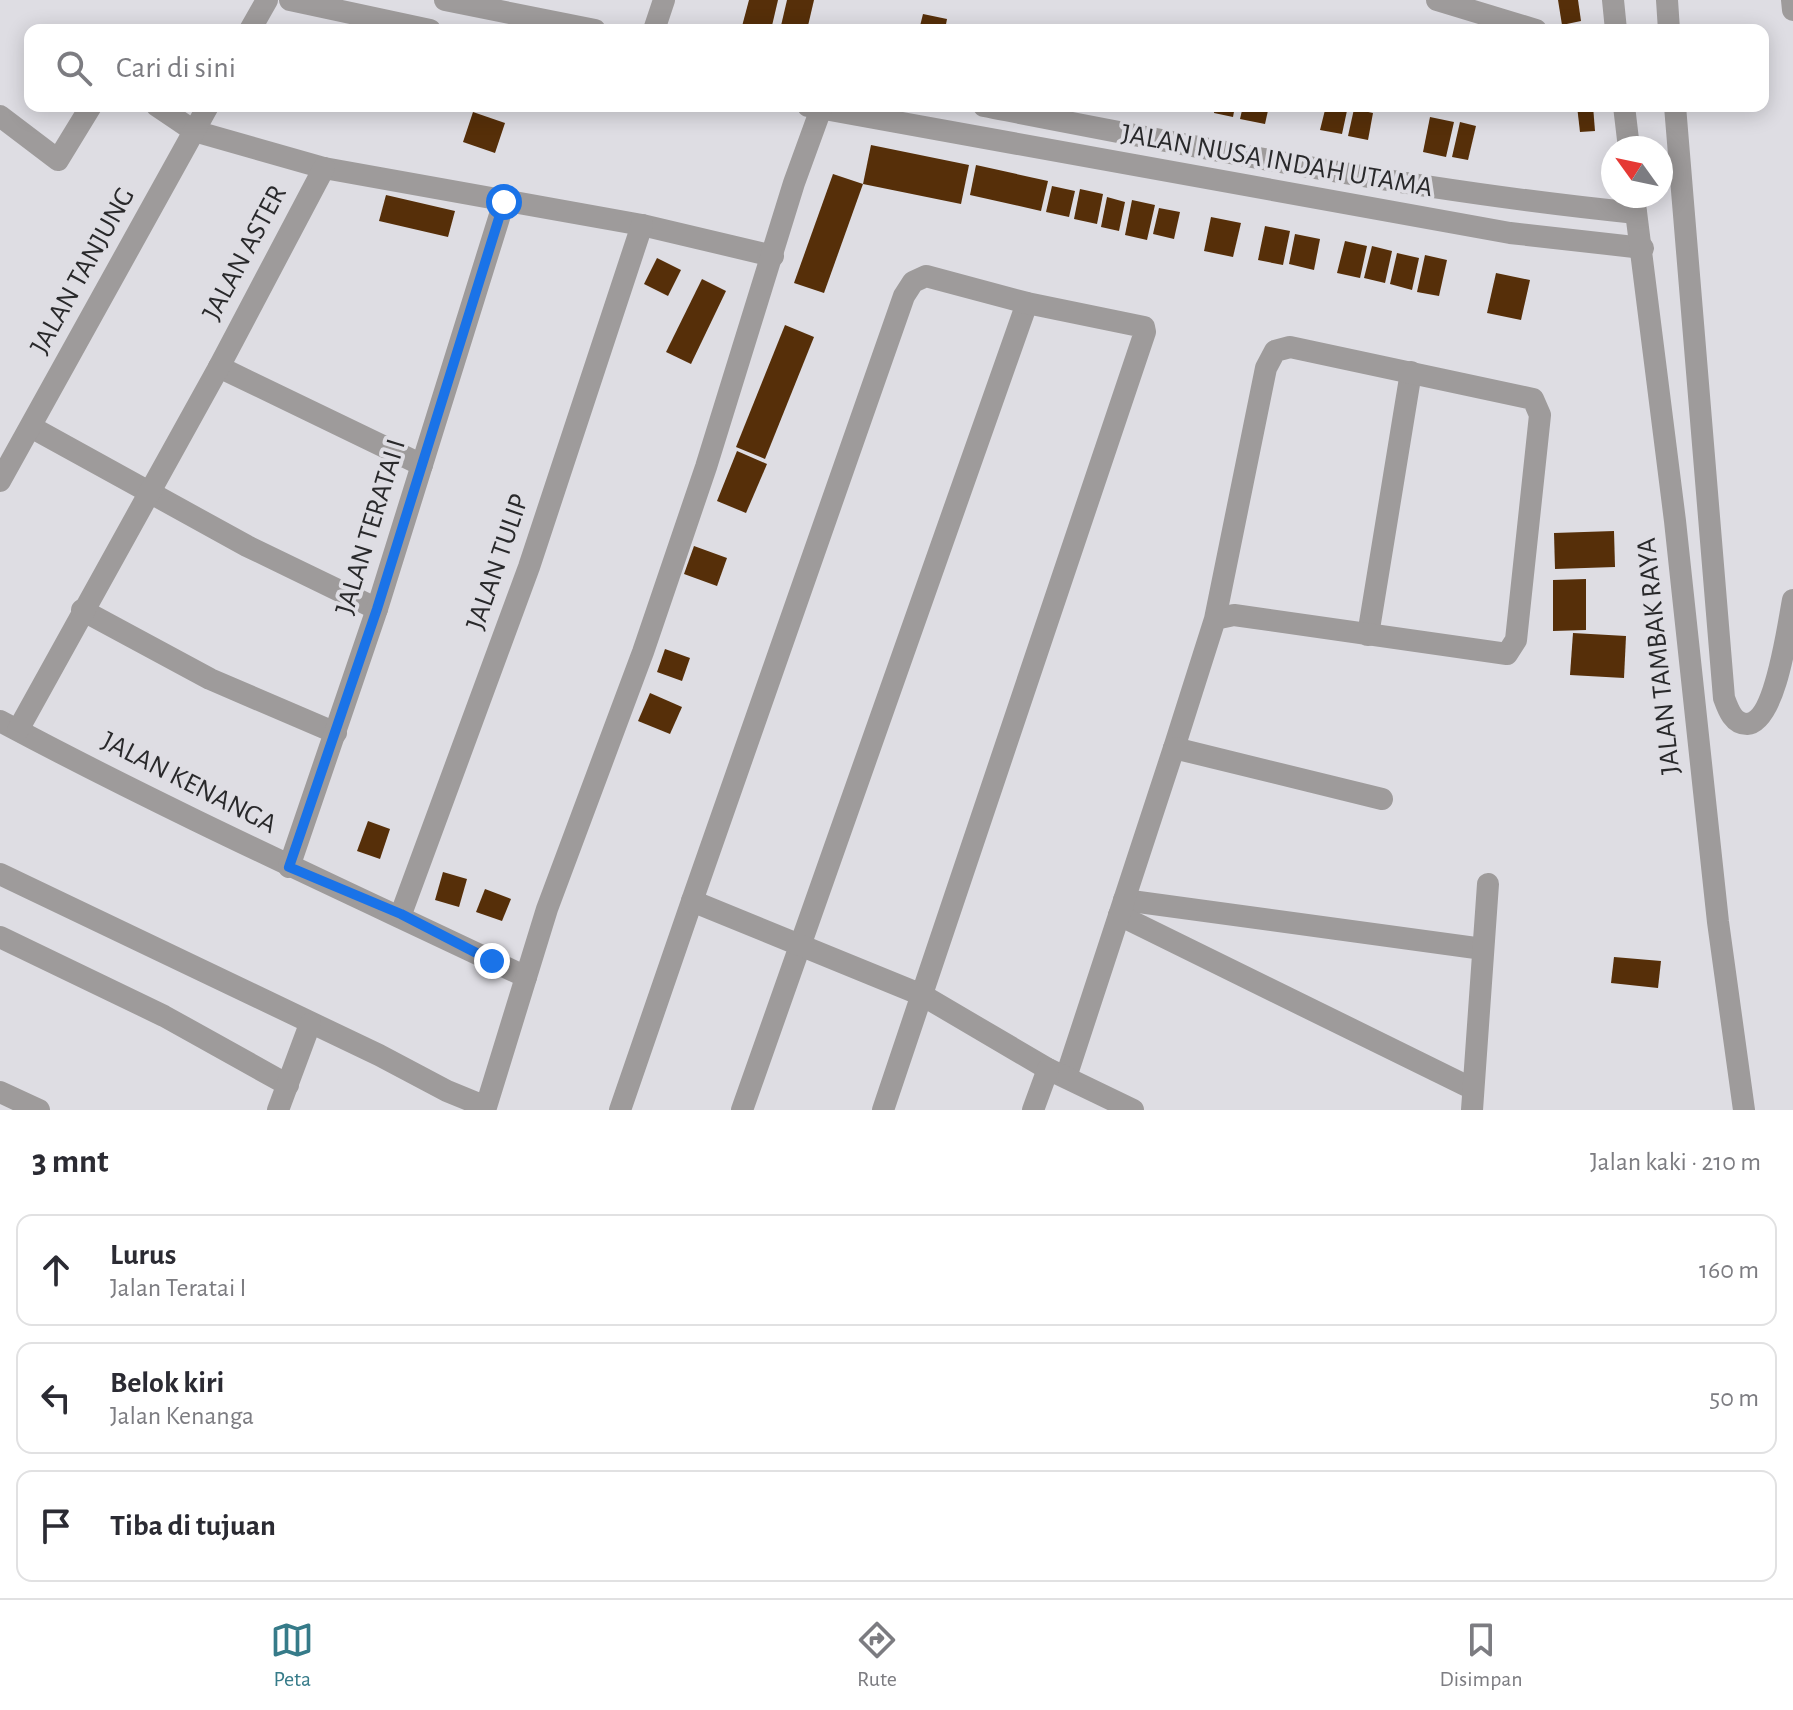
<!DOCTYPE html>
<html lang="id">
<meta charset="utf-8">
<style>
:root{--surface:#fff;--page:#f2f2f3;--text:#2b2b33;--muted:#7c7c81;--line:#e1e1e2;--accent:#367b89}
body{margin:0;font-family:"Alegreya Sans",sans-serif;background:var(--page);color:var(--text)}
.compass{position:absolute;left:1601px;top:136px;width:72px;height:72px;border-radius:50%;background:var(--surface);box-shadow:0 4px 20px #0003;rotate:303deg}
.stop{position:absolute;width:24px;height:24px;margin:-18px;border:6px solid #1a73e8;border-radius:50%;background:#fff}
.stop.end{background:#1a73e8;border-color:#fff;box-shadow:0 2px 8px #0008}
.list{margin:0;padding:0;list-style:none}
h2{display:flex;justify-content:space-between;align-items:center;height:104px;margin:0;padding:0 32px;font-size:34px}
h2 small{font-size:26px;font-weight:400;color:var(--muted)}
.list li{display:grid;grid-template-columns:52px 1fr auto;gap:24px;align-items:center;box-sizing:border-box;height:112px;margin:0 16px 16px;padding:0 16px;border:2px solid var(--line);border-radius:16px}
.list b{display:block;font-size:30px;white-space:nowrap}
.list p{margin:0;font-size:26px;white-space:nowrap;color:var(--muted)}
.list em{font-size:26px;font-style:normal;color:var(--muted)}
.icon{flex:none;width:44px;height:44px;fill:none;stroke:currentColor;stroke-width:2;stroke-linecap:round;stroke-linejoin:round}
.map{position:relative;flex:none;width:1793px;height:1110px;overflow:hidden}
.search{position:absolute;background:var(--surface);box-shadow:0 4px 20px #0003;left:24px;right:24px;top:24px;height:88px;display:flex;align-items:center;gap:20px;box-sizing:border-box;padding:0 28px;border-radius:16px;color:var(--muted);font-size:30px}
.sheet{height:488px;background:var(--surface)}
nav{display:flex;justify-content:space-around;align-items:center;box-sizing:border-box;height:112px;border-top:2px solid var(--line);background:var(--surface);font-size:22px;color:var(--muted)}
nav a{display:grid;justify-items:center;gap:4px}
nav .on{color:var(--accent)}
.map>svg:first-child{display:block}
</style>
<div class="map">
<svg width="1793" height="1110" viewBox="0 0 1793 1110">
<rect width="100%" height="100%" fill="#dedde3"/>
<g fill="#562f09">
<polygon points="749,0 778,0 771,30 741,30"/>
<polygon points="787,0 814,0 807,30 780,30"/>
<polygon points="1558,0 1578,0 1581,21 1562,25"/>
<polygon points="923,14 947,19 945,30 919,30"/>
<polygon points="1215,106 1235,106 1233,117 1214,113"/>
<polygon points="1243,106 1269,106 1265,124 1240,119"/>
<polygon points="1326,106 1348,106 1342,134 1320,130"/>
<polygon points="1577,106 1593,106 1595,131 1580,132"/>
<polygon points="1354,109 1373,113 1368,140 1348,136"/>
<polygon points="473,112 505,123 495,153 463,142"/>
<polygon points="1430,117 1454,122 1446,157 1423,152"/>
<polygon points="1460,122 1476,126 1468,160 1452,157"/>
<polygon points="871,145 969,165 961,204 863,184"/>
<polygon points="976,165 1048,181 1041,211 970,195"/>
<polygon points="833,174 863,184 824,293 794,283"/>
<polygon points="1052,186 1075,191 1069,217 1046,212"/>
<polygon points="1080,189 1103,194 1097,224 1074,219"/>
<polygon points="386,195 455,211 448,237 379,221"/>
<polygon points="1107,197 1125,202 1119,231 1101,227"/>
<polygon points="1132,200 1155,205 1147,240 1125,235"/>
<polygon points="1159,208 1180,212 1174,239 1153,234"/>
<polygon points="1211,217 1241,223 1233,257 1204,251"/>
<polygon points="1265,226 1290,231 1283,265 1258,260"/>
<polygon points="1295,234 1320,239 1314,270 1289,264"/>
<polygon points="1345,241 1367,246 1360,278 1337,273"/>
<polygon points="1372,246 1392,251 1385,283 1364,278"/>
<polygon points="1397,253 1419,258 1412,290 1390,284"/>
<polygon points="1425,255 1447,260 1439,296 1417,292"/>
<polygon points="657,258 681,270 668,296 644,284"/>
<polygon points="1496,273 1530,280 1521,320 1487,313"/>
<polygon points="702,279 726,291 691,364 666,352"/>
<polygon points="785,325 814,337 765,459 736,447"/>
<polygon points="737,451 767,464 746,513 717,501"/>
<polygon points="1614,531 1615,567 1555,569 1554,533"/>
<polygon points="694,546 727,558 717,586 684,574"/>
<polygon points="1586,579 1586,630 1553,631 1553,580"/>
<polygon points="1573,633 1626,636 1624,678 1570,675"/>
<polygon points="665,649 690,658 682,681 657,672"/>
<polygon points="650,693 682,707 670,734 638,721"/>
<polygon points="368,821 390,829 380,859 357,851"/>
<polygon points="443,872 467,879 459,907 435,900"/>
<polygon points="485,889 511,899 502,921 476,912"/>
<polygon points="1614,957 1661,961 1658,988 1611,983"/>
</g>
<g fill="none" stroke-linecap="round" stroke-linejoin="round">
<g stroke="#9e9b9b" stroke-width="22">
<polyline points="290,0 430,30"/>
<polyline points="445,0 595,30"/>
<polyline points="1437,0 1536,30"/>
<polyline points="1667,0 1669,30"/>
<polyline points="1792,0 1793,10"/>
<polyline points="250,30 267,0"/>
<polyline points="654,30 664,0"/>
<polyline points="157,106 194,131 324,168 642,225 773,256"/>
<polyline points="808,106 1510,233 1643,248"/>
<path d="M984,106C1200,148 1417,191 1636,213"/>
<path d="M1675,106L1724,698C1728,709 1733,724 1747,724C1776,722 1788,625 1793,600"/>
<polyline points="0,116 58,160 91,106"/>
<polyline points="219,367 422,465"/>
<polyline points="31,427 247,546 377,609"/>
<polyline points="0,481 208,106"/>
<polyline points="82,610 210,679 336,733"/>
<polyline points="1368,635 1411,372"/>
<path d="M0,721C172,813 350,893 526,977"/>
<polyline points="18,730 219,367 324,168"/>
<polyline points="1174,748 1215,619 1266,368 1275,351 1290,347 1533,399 1540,415 1516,640 1507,654 1234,615 1215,619"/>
<polyline points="289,867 377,609 504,202"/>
<polyline points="0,874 379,1055 447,1091 486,1107 547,909 643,652 706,467 794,183 822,106"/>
<polyline points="1124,900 1483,949"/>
<polyline points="401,914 529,567 642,225"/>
<polyline points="1119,915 1473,1089"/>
<polyline points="0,937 164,1016 288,1085"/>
<polyline points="1066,1077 1174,748 1382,799"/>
<polyline points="0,1092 39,1110"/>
<polyline points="278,1110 310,1024"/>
<polyline points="620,1110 692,901"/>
<polyline points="742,1110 1027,303"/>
<polyline points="883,1110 1145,332 1144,327 1027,303 926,276 913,282 904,296 692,901 922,995 1048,1069 1133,1110"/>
<polyline points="1033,1110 1048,1069"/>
<polyline points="1472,1110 1488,884"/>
</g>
<g stroke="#9e9b9b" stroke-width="22">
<polyline points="1613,0 1616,30"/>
<polyline points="1624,106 1629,148"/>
<polyline points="1634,196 1675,521 1718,922 1744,1110"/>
</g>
</g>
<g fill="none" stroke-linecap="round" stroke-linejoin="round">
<polyline stroke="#1a73e8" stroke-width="10" points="492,961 401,914 289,867 377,609 504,202"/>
</g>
<g text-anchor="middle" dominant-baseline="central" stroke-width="8" stroke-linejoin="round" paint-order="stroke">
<g font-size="28" fill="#29292b" stroke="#dedde3">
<text transform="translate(1277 161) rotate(10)">JALAN NUSA INDAH UTAMA</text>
<text transform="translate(245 253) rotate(-62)">JALAN ASTER</text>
<text transform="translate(83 271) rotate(-61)">JALAN TANJUNG</text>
<text transform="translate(371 527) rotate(-73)">JALAN TERATAI I</text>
<text transform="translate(498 562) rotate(-71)">JALAN TULIP</text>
<text transform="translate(1659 656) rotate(-96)">JALAN TAMBAK RAYA</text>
<text transform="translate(189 783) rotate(27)">JALAN KENANGA</text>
</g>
</g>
</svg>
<svg class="compass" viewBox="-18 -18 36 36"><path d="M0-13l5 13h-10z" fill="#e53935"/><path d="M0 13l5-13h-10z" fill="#7c7c81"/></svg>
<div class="stop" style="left:504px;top:202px"></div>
<div class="stop end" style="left:492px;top:961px"></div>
<div class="search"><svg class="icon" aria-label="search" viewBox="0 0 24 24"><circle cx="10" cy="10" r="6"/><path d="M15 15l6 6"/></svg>Cari di sini</div>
</div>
<section class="sheet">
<h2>3 mnt<small>Jalan kaki · 210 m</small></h2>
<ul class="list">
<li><svg class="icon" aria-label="ahead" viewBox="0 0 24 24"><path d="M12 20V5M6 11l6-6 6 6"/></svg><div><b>Lurus</b><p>Jalan Teratai I</p></div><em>160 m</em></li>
<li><svg class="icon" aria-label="left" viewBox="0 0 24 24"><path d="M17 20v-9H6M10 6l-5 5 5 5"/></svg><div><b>Belok kiri</b><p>Jalan Kenanga</p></div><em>50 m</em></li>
<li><svg class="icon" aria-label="arrive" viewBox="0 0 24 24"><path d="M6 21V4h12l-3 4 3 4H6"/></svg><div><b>Tiba di tujuan</b></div></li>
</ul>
</section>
<nav>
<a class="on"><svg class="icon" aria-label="map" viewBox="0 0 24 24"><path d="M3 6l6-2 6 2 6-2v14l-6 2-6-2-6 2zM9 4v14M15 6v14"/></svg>Peta</a>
<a><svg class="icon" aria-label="directions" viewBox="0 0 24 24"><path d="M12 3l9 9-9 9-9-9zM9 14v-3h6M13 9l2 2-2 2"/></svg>Rute</a>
<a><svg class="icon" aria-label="saved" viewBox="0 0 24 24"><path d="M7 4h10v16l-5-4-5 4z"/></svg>Disimpan</a>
</nav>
